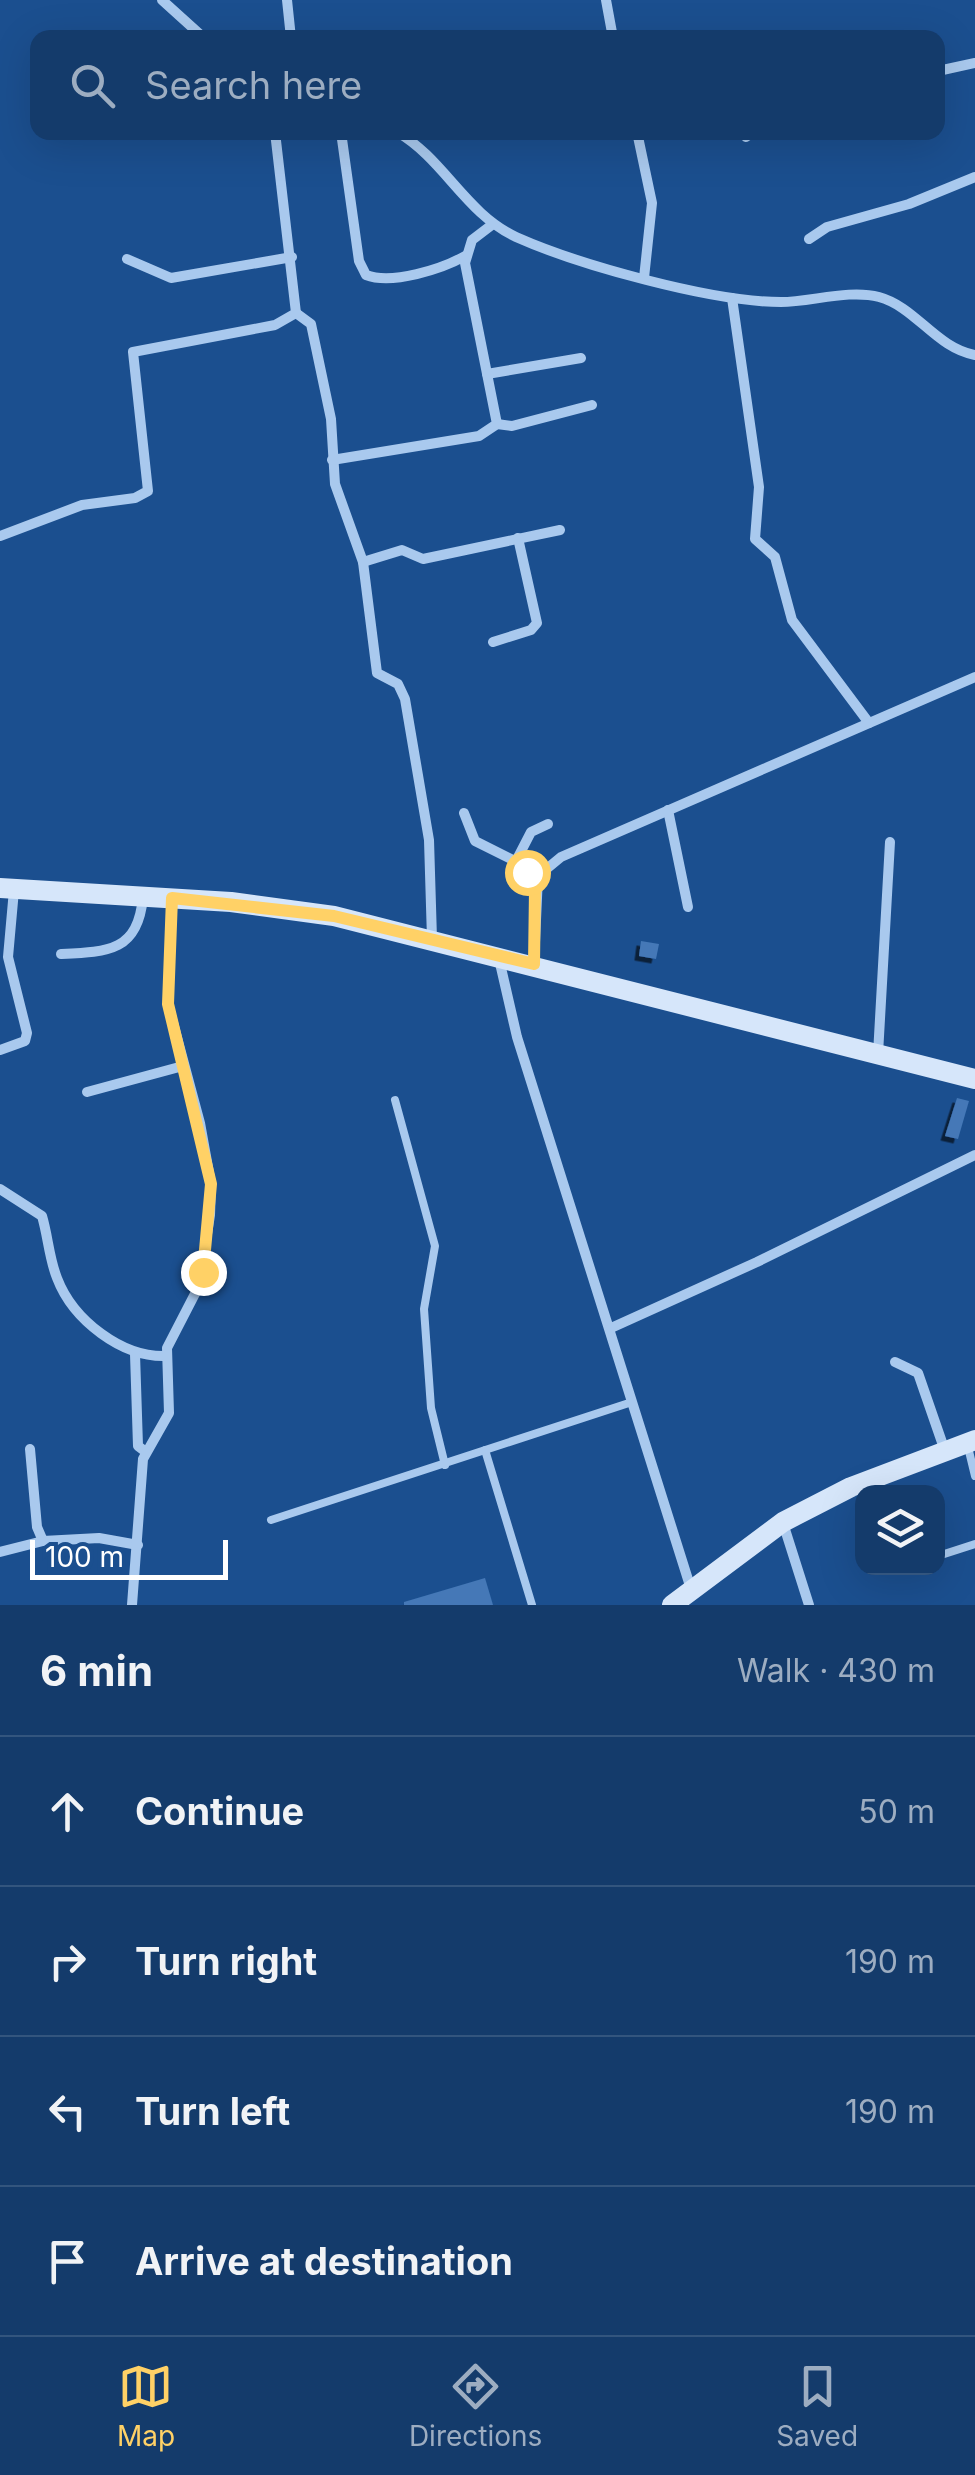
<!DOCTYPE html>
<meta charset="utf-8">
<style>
:root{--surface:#143b6b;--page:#214673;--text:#f1f3f6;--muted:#9dadc1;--line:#33557e;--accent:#ffd166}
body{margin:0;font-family:Inter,sans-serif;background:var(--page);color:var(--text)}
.controls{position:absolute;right:30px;bottom:30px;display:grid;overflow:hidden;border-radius:20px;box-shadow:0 10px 40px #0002}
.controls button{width:90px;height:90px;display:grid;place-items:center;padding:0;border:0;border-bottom:2px solid var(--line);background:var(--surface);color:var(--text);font:50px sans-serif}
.scale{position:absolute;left:30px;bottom:25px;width:198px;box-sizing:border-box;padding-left:10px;border:5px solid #fff;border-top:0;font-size:28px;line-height:35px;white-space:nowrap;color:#fff;-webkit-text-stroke:8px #1b4f8f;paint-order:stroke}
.stop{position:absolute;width:30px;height:30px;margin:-22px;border:8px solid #ffd166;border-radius:50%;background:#fff}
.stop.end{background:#ffd166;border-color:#fff;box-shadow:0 2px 10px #0008}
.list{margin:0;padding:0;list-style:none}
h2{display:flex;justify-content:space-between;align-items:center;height:130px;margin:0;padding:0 40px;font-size:42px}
h2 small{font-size:32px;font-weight:400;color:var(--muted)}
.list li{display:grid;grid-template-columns:65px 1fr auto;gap:30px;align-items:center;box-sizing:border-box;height:150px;padding:0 40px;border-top:2px solid var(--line)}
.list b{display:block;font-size:38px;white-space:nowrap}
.list em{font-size:32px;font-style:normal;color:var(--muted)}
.icon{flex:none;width:55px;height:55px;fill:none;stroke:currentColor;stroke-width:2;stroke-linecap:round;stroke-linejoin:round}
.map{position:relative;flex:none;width:975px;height:1605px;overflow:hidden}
.search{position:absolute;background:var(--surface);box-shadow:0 10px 40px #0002;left:30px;right:30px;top:30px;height:110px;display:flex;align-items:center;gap:25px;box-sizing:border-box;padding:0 35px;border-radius:20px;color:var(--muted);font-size:38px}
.sheet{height:730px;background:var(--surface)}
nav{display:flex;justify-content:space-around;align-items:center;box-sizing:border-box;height:140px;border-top:2px solid var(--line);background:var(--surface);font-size:28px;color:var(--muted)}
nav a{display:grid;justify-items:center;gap:5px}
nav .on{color:var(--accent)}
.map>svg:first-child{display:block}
</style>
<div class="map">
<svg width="975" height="1605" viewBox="0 0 975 1605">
<defs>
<filter id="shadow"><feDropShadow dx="-4.5" dy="4.5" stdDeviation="0" flood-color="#0009"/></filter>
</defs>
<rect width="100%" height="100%" fill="#1b4f8f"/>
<g fill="#4478b7" filter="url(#shadow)">
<polygon points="641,941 659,944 656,959 639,956"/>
<polygon points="957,1098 969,1101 958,1139 945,1136"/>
<polygon points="485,1578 493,1605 404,1605 404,1602"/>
</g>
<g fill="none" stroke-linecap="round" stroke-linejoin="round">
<g stroke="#a9c9ee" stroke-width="8">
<polyline points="395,1100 435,1246 424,1309 431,1408 445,1465"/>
<polyline points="968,1447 975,1476"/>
<polyline points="485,1450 532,1605"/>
<polyline points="271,1520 632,1402"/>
<polyline points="938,1556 975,1544"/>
</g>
<g stroke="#a9c9ee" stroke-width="10">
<polyline points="162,0 204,38"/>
<polyline points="287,0 291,38"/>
<polyline points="606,0 613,38"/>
<polyline points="938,71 975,63"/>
<path d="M341,132L359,261L366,275C392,285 442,269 465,256"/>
<path d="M397,132C444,159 465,213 516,237C579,265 712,302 781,302C811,302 849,289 879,297C916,307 936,348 975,355"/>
<polyline points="637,132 652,203 644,278"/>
<polyline points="746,137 753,132"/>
<polyline points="809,239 827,227 909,204 975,177"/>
<polyline points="127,259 171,278 292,257"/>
<polyline points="732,298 759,487 755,539 775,557 792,620 869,723"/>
<polyline points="296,313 311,324 331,419 335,484 363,562 377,673 398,684 405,699 429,840 432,939"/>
<polyline points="487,374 581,358"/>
<polyline points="497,424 512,426 592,405"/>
<polyline points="332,460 479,436 497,424 465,263 472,240 493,224"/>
<polyline points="0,536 82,505 135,498 148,491 133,352 275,325 296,313 275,132"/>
<polyline points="363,562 402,550 423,559 560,530"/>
<polyline points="493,642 531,630 537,623 518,538"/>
<polyline points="668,810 688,907"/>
<polyline points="464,813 475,841 521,864 534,888"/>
<polyline points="516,861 531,832 548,824"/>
<path d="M61,954C109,952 138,951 143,897"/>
<polyline points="499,959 517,1037 691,1589"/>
<polyline points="534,964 538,876 561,857 975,677"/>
<polyline points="0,1050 25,1041 27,1033 8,957 14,890"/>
<polyline points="878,1054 890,842"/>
<polyline points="87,1092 183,1066"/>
<path d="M0,1189L42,1216C48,1236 49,1258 57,1278C73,1320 122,1358 167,1356"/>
<polyline points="611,1328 757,1262 975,1155"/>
<polyline points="135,1354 138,1446 146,1452"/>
<polyline points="895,1362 918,1373 945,1451"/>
<polyline points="30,1449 37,1527 43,1541 99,1538 138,1545"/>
<polyline points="783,1523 809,1605"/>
<polyline points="0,1552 43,1541"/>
<polyline points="132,1605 143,1459 169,1413 167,1348 199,1286 210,1215 211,1184 200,1123 168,1004 172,899"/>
</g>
<g stroke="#d6e6fa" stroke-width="20">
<polyline points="0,888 231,902 334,916 975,1079"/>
<polyline points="672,1605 783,1522 851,1487 975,1440"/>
</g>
</g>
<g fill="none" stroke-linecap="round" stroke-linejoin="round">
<polyline stroke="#ffd166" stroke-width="12" points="203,1272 211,1184 168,1004 172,898 334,916 534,964 535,889 527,872"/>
</g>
</svg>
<div class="controls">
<button><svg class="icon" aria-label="layers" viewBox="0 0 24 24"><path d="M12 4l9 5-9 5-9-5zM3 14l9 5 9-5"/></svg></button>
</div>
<div class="scale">100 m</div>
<div class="stop" style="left:527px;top:872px"></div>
<div class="stop end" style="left:203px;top:1272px"></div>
<div class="search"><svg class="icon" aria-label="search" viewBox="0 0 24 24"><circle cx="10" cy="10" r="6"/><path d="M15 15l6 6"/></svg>Search here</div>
</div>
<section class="sheet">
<h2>6 min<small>Walk · 430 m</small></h2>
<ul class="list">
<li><svg class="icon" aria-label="ahead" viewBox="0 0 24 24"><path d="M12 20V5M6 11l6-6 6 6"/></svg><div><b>Continue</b></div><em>50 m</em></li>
<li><svg class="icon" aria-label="right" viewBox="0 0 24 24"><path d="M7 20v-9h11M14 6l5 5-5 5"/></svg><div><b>Turn right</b></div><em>190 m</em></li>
<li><svg class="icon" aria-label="left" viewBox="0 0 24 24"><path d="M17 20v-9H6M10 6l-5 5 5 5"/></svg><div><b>Turn left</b></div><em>190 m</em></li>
<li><svg class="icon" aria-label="arrive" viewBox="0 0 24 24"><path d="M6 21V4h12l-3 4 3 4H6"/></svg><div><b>Arrive at destination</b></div></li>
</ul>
</section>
<nav>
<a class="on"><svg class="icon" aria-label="map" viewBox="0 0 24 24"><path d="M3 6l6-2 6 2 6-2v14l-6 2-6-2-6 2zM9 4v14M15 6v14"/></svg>Map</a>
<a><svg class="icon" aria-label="directions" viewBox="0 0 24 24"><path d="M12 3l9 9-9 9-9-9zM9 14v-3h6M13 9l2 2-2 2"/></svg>Directions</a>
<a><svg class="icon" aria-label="saved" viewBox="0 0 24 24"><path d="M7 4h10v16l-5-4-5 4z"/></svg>Saved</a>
</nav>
